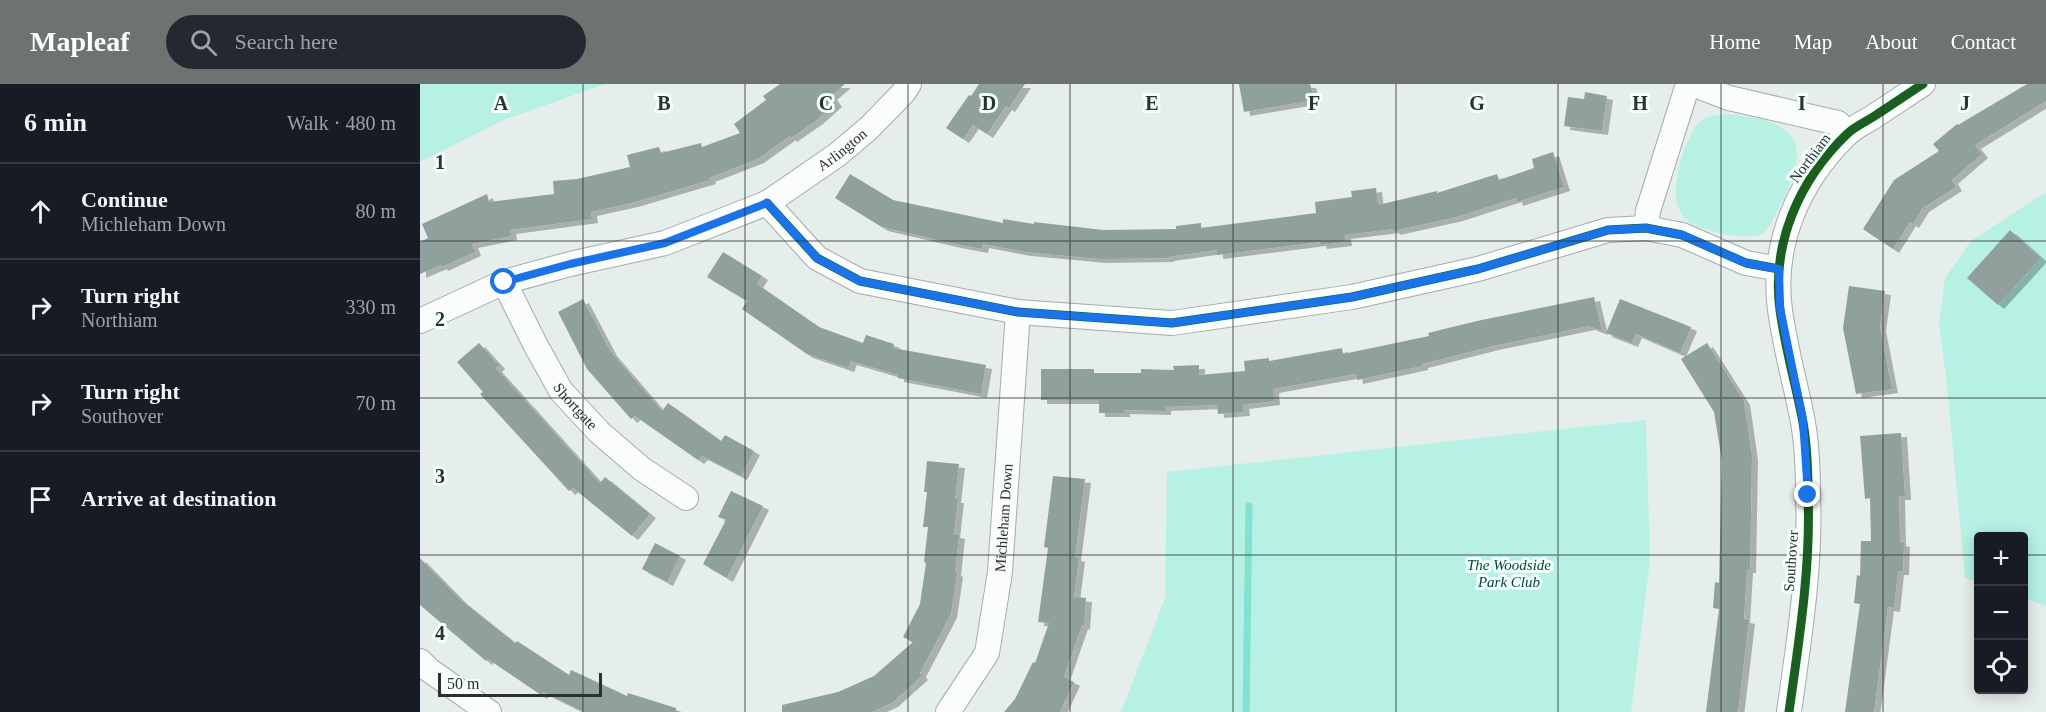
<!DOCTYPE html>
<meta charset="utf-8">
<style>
:root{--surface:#171b24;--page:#242831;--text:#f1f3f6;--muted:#9ea1a6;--line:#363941;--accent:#6c7371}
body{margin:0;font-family:"Times New Roman",serif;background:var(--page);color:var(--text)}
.controls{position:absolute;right:18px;bottom:18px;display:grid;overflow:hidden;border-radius:6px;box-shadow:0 3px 15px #0003}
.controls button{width:54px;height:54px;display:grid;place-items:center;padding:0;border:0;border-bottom:2px solid var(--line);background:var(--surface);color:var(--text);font:30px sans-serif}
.scale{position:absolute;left:18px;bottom:15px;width:164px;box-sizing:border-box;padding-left:6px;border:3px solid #2b312f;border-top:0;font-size:16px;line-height:21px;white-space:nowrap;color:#2b312f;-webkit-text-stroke:4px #f2fffb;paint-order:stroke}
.stop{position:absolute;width:18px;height:18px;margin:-14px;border:4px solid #1a73e8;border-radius:50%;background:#fff}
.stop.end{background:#1a73e8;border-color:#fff;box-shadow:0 2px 6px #0008}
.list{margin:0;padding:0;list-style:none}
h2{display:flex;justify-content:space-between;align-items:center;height:78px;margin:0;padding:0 24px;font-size:26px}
h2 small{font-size:20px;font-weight:400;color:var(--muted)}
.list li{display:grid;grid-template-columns:39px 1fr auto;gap:18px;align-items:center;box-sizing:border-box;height:96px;padding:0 24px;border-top:2px solid var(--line)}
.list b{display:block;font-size:22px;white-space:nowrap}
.list p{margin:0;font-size:20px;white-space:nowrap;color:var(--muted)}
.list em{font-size:20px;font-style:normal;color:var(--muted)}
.icon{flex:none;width:33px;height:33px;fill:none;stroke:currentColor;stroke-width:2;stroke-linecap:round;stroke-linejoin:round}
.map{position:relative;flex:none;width:1626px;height:628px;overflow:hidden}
header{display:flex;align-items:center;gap:36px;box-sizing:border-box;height:84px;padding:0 30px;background:var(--accent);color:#fff}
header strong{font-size:28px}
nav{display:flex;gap:33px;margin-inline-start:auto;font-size:21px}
.search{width:420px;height:54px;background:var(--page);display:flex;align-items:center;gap:15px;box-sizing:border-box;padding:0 21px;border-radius:33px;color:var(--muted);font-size:22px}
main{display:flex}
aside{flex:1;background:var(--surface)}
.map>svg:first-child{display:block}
</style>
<header>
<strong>Mapleaf</strong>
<div class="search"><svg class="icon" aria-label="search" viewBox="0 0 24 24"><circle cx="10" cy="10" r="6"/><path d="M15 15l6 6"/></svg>Search here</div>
<nav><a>Home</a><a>Map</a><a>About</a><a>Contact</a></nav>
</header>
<main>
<aside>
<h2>6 min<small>Walk · 480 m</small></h2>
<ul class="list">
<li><svg class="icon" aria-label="ahead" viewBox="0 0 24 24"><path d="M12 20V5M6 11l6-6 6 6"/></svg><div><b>Continue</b><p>Michleham Down</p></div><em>80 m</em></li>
<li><svg class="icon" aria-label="right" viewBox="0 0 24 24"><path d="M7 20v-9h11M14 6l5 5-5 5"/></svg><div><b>Turn right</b><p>Northiam</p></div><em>330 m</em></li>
<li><svg class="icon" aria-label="right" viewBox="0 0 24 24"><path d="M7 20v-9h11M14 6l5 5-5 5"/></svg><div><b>Turn right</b><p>Southover</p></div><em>70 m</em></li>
<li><svg class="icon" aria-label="arrive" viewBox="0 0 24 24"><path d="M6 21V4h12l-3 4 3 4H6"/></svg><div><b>Arrive at destination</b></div></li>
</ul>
</aside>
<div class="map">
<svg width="1626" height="628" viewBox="0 0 1626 628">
<defs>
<filter id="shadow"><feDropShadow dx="6" dy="4" stdDeviation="0" flood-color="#0004"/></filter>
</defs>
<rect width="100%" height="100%" fill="#e6eeec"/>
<g fill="#b7f1e4">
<polygon points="0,0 185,0 81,37 0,78"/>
<path d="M1308,30C1324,32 1343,34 1357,41C1398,60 1365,110 1352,137C1350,142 1346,148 1341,150C1325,157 1285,148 1271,139C1266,136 1261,130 1259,125C1249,106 1265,49 1282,36C1289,31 1299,31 1308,30Z"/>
<polygon points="1626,108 1626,522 1604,514 1604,452 1558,452 1558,498 1545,494 1527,302 1519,239 1525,194 1551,157"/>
<polygon points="1226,336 1230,477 1211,628 701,628 745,514 747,388"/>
</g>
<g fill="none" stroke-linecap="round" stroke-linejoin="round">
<polyline stroke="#80e2cf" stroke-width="7" points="826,628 829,422"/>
</g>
<g fill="#90a19d" filter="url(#shadow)">
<polygon points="360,0 425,0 411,12 416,19 397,36 371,54 370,52 338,75 289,94 290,96 212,119 171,128 172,135 90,146 91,152 52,160 55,168 22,183 21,181 0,190 0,158 8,154 2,140 67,110 69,118 134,110 133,97 157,95 210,83 207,71 239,63 241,69 281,59 282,63 320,49 314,40 346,16 343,12"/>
<polygon points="559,0 605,0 589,24 586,22 567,50 553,41 543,55 526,44 549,11 551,12"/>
<polygon points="819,0 890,0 895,16 824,28"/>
<polygon points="1607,0 1626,0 1626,17 1555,61 1562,70 1532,96 1536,103 1503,124 1493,140 1490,138 1473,165 1443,145 1474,96 1519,67 1513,60 1537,40 1538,41"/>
<polygon points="1165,8 1187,12 1182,47 1144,42 1148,13 1164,15"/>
<polygon points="1133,68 1144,103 1097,118 1096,114 1037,133 974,147 973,145 925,151 926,158 901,161 900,158 797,171 797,166 748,173 748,174 680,175 605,168 563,160 562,165 535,160 462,143 415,114 430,90 473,116 583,139 583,135 614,140 614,138 683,146 756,145 756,142 781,139 781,144 896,129 895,118 932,113 931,107 956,104 958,121 1017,107 1017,109 1077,90 1079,96 1114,84 1112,75"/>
<polygon points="1590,146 1621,174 1578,221 1547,194"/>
<polygon points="303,168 342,192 337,200 399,243 443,259 446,251 474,260 473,264 566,281 561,310 478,294 478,291 431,277 428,284 387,270 322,225 327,217 287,193"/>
<polygon points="1429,202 1465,207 1460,243 1472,305 1436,310 1423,244"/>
<polygon points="1174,213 1182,247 1169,242 1073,262 1002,280 1002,282 937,296 936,290 853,305 854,317 823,321 824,328 798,330 797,321 745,323 745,327 704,326 704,329 679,329 679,316 621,316 621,285 674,285 674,289 721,289 721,285 754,286 753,282 779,281 779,291 825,287 824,277 849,274 849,277 922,264 923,270 1009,252 1008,249 1057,237"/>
<polygon points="163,215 191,268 242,327 248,319 301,357 305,351 334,367 321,392 282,372 278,376 215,332 211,335 167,285 138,228"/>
<polygon points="1200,215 1271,243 1260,269 1216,250 1212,259 1186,249"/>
<polygon points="59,259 79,281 76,284 180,399 185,393 230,430 212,452 153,404 149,407 60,310 63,308 37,278"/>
<polygon points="1287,259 1324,317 1332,372 1330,485 1327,485 1324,535 1329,536 1318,628 1286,628 1299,525 1293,524 1295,498 1299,499 1302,377 1294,328 1261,275"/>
<polygon points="1481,349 1485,412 1479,412 1480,458 1484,459 1483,487 1478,487 1474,524 1468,523 1454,628 1425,628 1440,520 1434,519 1437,491 1440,492 1441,457 1451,457 1450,414 1445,415 1440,352"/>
<polygon points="507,377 539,380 535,415 538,415 534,450 539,451 535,488 537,489 531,530 500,589 502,592 472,619 452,628 362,628 362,621 418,608 454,592 493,558 483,553 500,520 506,479 504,478 508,443 503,443 507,408 504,408"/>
<polygon points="633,392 665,395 655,473 659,474 654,513 666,514 664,542 662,541 644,593 654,598 640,628 584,628 595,615 613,578 615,579 629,539 618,538 628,464 624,463"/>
<polygon points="311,407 343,422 307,494 283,480 306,436 298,433"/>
<polygon points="235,459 260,472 247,498 222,485"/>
<polygon points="0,474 41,516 95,559 97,557 149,591 151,586 207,612 208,609 256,624 256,628 164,628 123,608 121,611 68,575 66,577 0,521"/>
</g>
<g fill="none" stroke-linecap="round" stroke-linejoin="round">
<g stroke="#a6abaa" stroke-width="26">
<g id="minor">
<polyline points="1272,0 1309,14 1418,39 1428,49"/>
<polyline points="347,119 397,174 440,197 598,228 752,239 932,213 1058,185 1188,146 1226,144 1262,151 1326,179 1359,185"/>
<polyline points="1226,144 1228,127 1268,0"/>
<path id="s1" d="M84,198L115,260L141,307L179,348L222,385L266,414"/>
<path id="s2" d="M0,237L84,198L150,180L245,159L347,119L417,71L449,44L484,8L489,0"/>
<polyline points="0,577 9,586 69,628"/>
<path id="s3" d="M528,628L567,569L580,488L598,228"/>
<path d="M1369,628C1379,556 1391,483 1388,411C1388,386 1387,358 1382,333C1375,298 1365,263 1360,226C1351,160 1379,96 1427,50C1434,43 1445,38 1453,33C1470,22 1486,11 1503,0"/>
</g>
</g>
<use href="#minor" stroke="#fbfcfc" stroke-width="24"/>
<g stroke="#f2fffb" stroke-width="13">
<g id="cycleway">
<polyline points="347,119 397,174 440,197 598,228 752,239 932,213 1058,185 1188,146 1226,144 1262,151 1326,179 1359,185"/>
<path d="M1369,628C1379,556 1391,483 1388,411C1388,386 1387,358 1382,333C1375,298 1365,263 1360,226C1351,160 1379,96 1427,50C1434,43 1445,38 1453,33C1470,22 1486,11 1503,0"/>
</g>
</g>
<use href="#cycleway" stroke="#1b5e20" stroke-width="9"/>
</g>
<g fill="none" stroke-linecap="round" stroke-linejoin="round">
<polyline stroke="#1a73e8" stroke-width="8" points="84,198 150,180 245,159 347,119 397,174 440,197 598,228 752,239 932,213 1058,185 1188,146 1226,144 1262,151 1326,179 1359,185 1360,224 1383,336 1388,411"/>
</g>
<path fill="none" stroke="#2b312f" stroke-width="1.5" stroke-opacity="0.55" d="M163,0V628M325,0V628M488,0V628M650,0V628M813,0V628M976,0V628M1138,0V628M1301,0V628M1463,0V628M0,157H1626M0,314H1626M0,471H1558M1604,471H1626"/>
<g text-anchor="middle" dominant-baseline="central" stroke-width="6" stroke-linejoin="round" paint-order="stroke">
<g font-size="15" fill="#2b312f" stroke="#f2fffb">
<text stroke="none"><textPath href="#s2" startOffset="460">Arlington</textPath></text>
<text transform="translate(1390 74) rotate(-53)">Northiam</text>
<text stroke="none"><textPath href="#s1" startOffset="144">Shortgate</textPath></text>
<text stroke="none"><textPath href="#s3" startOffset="207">Michleham Down</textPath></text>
<text transform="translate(1371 477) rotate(-86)">Southover</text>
</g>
<g font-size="15" font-style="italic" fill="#05453a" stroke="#f2fffb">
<text x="1089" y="481">The Woodside<tspan x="1089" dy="17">Park Club</tspan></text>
</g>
</g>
<g font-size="20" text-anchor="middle" font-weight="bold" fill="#2b312f" stroke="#f2fffb" stroke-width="6" stroke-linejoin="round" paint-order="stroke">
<text x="81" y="26">A</text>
<text x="244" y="26">B</text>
<text x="406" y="26">C</text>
<text x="569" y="26">D</text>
<text x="732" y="26">E</text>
<text x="894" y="26">F</text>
<text x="1057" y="26">G</text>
<text x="1220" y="26">H</text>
<text x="1382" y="26">I</text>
<text x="1545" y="26">J</text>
<text x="20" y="85">1</text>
<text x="20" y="242">2</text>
<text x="20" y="399">3</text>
<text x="20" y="556">4</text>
</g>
</svg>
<div class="controls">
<button>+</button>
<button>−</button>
<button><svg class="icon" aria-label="locate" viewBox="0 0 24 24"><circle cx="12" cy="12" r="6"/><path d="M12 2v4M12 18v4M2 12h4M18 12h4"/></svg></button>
</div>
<div class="scale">50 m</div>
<div class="stop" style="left:84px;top:198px"></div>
<div class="stop end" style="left:1388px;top:411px"></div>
</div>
</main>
